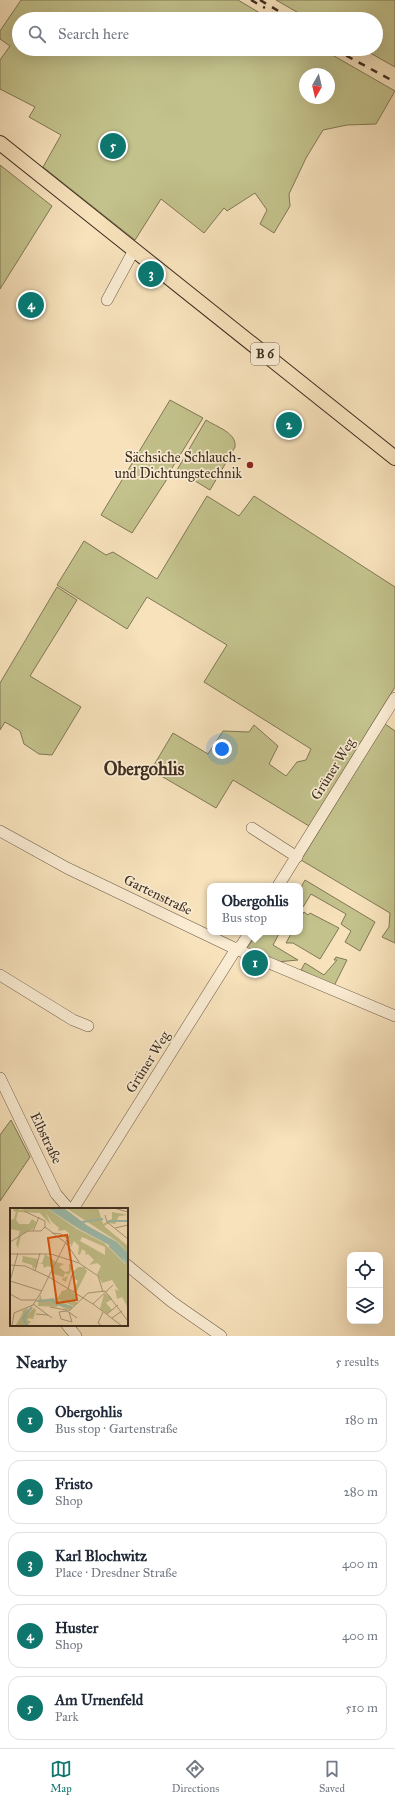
<!DOCTYPE html>
<meta charset="utf-8">
<style>
:root{--surface:#fff;--page:#f6f6f7;--text:#1f2937;--muted:#747a83;--line:#e0e1e3;--accent:#0f766e}
body{margin:0;font-family:"IM FELL Great Primer",serif;background:var(--page);color:var(--text)}
.controls{position:absolute;right:12px;bottom:12px;display:grid;overflow:hidden;border-radius:8px;box-shadow:0 4px 16px #0002}
.controls button{width:36px;height:36px;display:grid;place-items:center;padding:0;border:0;border-bottom:1px solid var(--line);background:var(--surface);color:var(--text);font:20px sans-serif}
.compass{position:absolute;left:299px;top:68px;width:36px;height:36px;border-radius:50%;background:var(--surface);box-shadow:0 4px 16px #0002;rotate:188deg}
.you{position:absolute;left:222px;top:749px;width:14px;height:14px;margin:-10px;border:3px solid #fff;border-radius:50%;background:#1a73e8;box-shadow:0 0 0 6px #1a73e833}
.badge{display:grid;place-items:center;width:26px;height:26px;border-radius:50%;background:var(--accent);color:#fff;font-size:13px;font-weight:700}
.pin{position:absolute;translate:-50% -50%;border:2px solid #fff;box-shadow:0 1px 4px #0006}
.popup{position:absolute;left:207px;top:883px;width:96px;height:52px;box-sizing:border-box;display:grid;place-content:center;border-radius:8px;background:var(--surface);filter:drop-shadow(0 1px 3px #0005);font-size:13px;white-space:nowrap;color:var(--muted)}
.popup b{font-size:15px;color:var(--text)}
.popup::after{content:'';position:absolute;left:50%;top:100%;margin-left:-8px;border:8px solid transparent;border-top-color:var(--surface)}
.list{margin:0;padding:0;list-style:none}
h2{display:flex;justify-content:space-between;align-items:center;height:52px;margin:0;padding:0 16px;font-size:17px}
h2 small{font-size:13px;font-weight:400;color:var(--muted)}
.list li{display:grid;grid-template-columns:26px 1fr auto;gap:12px;align-items:center;box-sizing:border-box;height:64px;margin:0 8px 8px;padding:0 8px;border:1px solid var(--line);border-radius:12px}
.list b{display:block;font-size:15px;white-space:nowrap}
.list p{margin:0;font-size:13px;white-space:nowrap;color:var(--muted)}
.list em{font-size:13px;font-style:normal;color:var(--muted)}
.icon{flex:none;width:22px;height:22px;fill:none;stroke:currentColor;stroke-width:2;stroke-linecap:round;stroke-linejoin:round}
.map{position:relative;flex:none;width:395px;height:1336px;overflow:hidden}
.search{position:absolute;background:var(--surface);box-shadow:0 4px 16px #0002;left:12px;right:12px;top:12px;height:44px;display:flex;align-items:center;gap:10px;box-sizing:border-box;padding:0 14px;border-radius:22px;color:var(--muted);font-size:15px}
.sheet{height:412px;background:var(--surface)}
nav{display:flex;justify-content:space-around;align-items:center;box-sizing:border-box;height:56px;border-top:1px solid var(--line);background:var(--surface);font-size:11px;color:var(--muted)}
nav a{display:grid;justify-items:center;gap:2px}
nav .on{color:var(--accent)}
.map>svg:first-child{display:block}
</style>
<div class="map">
<svg width="395" height="1336" viewBox="0 0 395 1336">
<rect width="100%" height="100%" fill="#f7e2bc"/>
<filter id="stains"><feTurbulence type="fractalNoise" baseFrequency=".005" numOctaves="4"/><feColorMatrix values="0 0 0 0 .2 0 0 0 0 .09 0 0 0 0 .02 0 0 0 .5 -.17"/></filter>
<radialGradient id="worn" r=".72"><stop offset=".6" stop-color="#630" stop-opacity="0"/><stop offset="1" stop-color="#630" stop-opacity=".3"/></radialGradient>
<g fill="#c3c28c" stroke="#807856" fill-rule="evenodd">
<path d="M21,0H238L270,19H19V49H322L395,91L376,124L347,125L323,130L306,158L289,194L290,206L274,233L260,224L267,210L255,193L227,211L224,208L204,233L161,199L135,240L43,167L61,135L29,117L35,107L0,89V60L10,46L0,39V31ZM305,74H329V98H305Z"/>
<polygon points="276,0 395,0 395,67 363,49 376,49 376,19 309,19"/>
<polygon points="0,165 52,206 0,289"/>
<polygon points="170,400 203,418 172,468 169,476 132,533 101,515"/>
<path d="M206,420C217,427 237,433 235,447L210,490L177,470Z"/>
<polygon points="207,496 239,516 254,496 395,587 395,687 309,826 233,780 216,808 151,770 173,733 208,754 223,731 249,732 254,725 278,746 269,764 286,776 297,762 306,760 311,749 204,682 227,645 147,597 127,629 57,585 84,541 106,555 113,552 157,579"/>
<polygon points="57,587 77,600 30,676 81,707 52,755 39,754 24,744 20,731 5,722 0,730 0,683"/>
<polygon points="385,724 395,731 395,943 382,937 389,927 390,913 301,860"/>
<polygon points="305,880 375,922 360,951 345,942 351,931 341,924 346,914 311,894 303,907 300,904 300,889"/>
<polygon points="304,912 308,915 310,913 339,928 320,959 293,943 286,943 292,932 300,932 300,919"/>
<polygon points="258,932 280,932 273,945 298,960 277,962 247,948"/>
<polygon points="336,957 347,960 334,986 301,970 305,963 324,975 337,960 334,960"/>
<polygon points="11,1120 30,1157 0,1201 0,1135"/>
</g>
<g fill="none" stroke-linecap="round" stroke-linejoin="round">
<g stroke="#6c5a46" stroke-width="12">
<g id="minor">
<polyline points="107,300 134,250"/>
<polyline points="252,828 297,857"/>
<polyline points="0,831 67,868 236,949 395,1016"/>
<polyline points="278,886 395,698"/>
<polyline points="0,975 73,1020 88,1026"/>
<polyline points="0,1078 56,1194 69,1209"/>
<polyline points="73,1209 236,949 241,946 250,932"/>
<polyline points="127,1265 172,1302 221,1336"/>
<polyline points="67,1325 76,1336"/>
</g>
</g>
<g stroke="#3d2d1f" stroke-width="16">
<polyline id="major" points="0,143 395,458"/>
</g>
<use href="#minor" stroke="#faecd3" stroke-width="11"/>
<use href="#major" stroke="#f7e2bc" stroke-width="14"/>
<g stroke="#3d2d1f" stroke-width="2.5" stroke-dasharray="7 7" stroke-linecap="butt">
<polyline points="251,0 265,8"/>
<polyline points="260,0 292,19"/>
<polyline points="334,49 395,82"/>
</g>
</g>
<circle fill="#8f2418" stroke="#faecd3" stroke-width="1.5" cx="250" cy="465" r="4"/>
<g text-anchor="middle" dominant-baseline="central" stroke-width="3.5" stroke-linejoin="round" paint-order="stroke">
<rect fill="#faecd3" stroke="#766655" stroke-width="1" x="251" y="343" width="28" height="22" rx="3"/>
<g font-size="13" font-weight="bold" fill="#3d2d1f">
<text x="265" y="354">B 6</text>
</g>
<g font-size="14" fill="#3d2d1f" stroke="#faecd3" text-anchor="end">
<text x="242" y="457">Sächsiche Schlauch-<tspan x="242" dy="16">und Dichtungstechnik</tspan></text>
</g>
<g font-size="14" fill="#3d2d1f" stroke="#faecd3">
<text transform="translate(333 769) rotate(-58)">Grüner Weg</text>
<text transform="translate(158 895) rotate(26)">Gartenstraße</text>
<text transform="translate(148 1062) rotate(-58)">Grüner Weg</text>
<text transform="translate(46 1138) rotate(64)">Elbstraße</text>
</g>
<g font-size="18" font-weight="bold" fill="#3d2d1f" stroke="#faecd3">
<text x="144" y="769">Obergohlis</text>
</g>
</g>
<g transform="translate(10 1208)">
<rect width="118" height="118" fill="#f7e2bc"/>
<path d="M4,0H10L9,2H12L11,0L38,1L67,21L94,35L116,57L115,51L118,57V100L112,89L107,91L105,81L109,83L102,72L92,75L87,66L91,58L87,55L79,57L84,52L78,46L75,47L76,44L72,41L70,47L68,46L69,38L64,33L60,41L61,36H57L59,25L55,22L48,23L49,20L42,14L36,5L41,17L30,5L8,4L6,12L9,16H19L22,11L26,14L23,21L11,27L8,40L6,36L10,23L0,21V12L4,11L6,4L3,3ZM72,29L95,39V47L70,33ZM56,0H88L93,16L102,11V4L118,7L109,8L105,16L99,15L94,18L118,38V45L108,34ZM35,46L46,54L54,56L49,59L55,64L59,63V56L63,57L59,67L55,65L53,70L58,68L56,74L52,72L53,69L41,65L43,60L38,58L34,60L33,56L28,55H32ZM13,48L28,51L27,58L23,61L22,57L12,54ZM68,59H74L77,63L66,85L63,83L68,73L63,70L65,66L62,65ZM58,81L67,88L65,93L68,95L63,98L47,91L52,83ZM30,86L32,92L43,90L63,99L59,103L48,97L47,99L28,98ZM94,86H98L97,88L99,87L102,91L96,95L102,102L97,106L90,101ZM18,100L17,107L24,100L26,102L23,111L19,110L17,112L21,114L18,116L20,118H5L12,107H9L13,106L12,103Z" fill="#c3c28c" fill-rule="evenodd"/>
<path d="M37,0H54L78,18L107,34L118,45V57L111,47L117,57L99,39V37L69,21Z" fill="#9dbeae"/>
<path fill="none" stroke="#9dbeae" stroke-width="2" d="M45,0L98,33L110,41L118,52M98,13H118M72,14L93,11M27,93L42,92L47,96L62,99M17,118L13,110L22,99"/>
<path fill="none" stroke="#ad9a7d" stroke-width="1" d="M104,0L118,4M95,7L97,14L118,31M35,19L56,35L69,54M105,20L118,17M23,23L29,9M42,25L51,26L57,30M0,34L18,23H31L35,19V13L14,3M0,46H41L69,55L88,68L93,84M0,57L15,58L39,69L83,96L112,118M25,63L30,45M0,73L32,83M0,73L8,45M58,81L62,67M95,83L118,113M0,86L11,92H26M23,96L42,110M83,96L103,77M40,99L56,102L67,110M59,103L78,85L95,83M26,106L38,107M97,106L108,97M102,110L112,103M51,111L62,114L59,104M51,111L49,104L57,103M2,118L4,105L23,97L30,86L59,28M92,118L88,115L93,104"/>
<path fill="#df570d" fill-opacity="0.15" stroke="#df570d" stroke-width="2" d="M57,27L67,92L47,95L38,30Z"/>
<rect width="118" height="118" fill="none" stroke="#3d2d1f" stroke-width="2"/>
</g>
<rect width="100%" height="100%" filter="url(#stains)"/>
<rect width="100%" height="100%" fill="url(#worn)"/>
</svg>
<div class="controls">
<button><svg class="icon" aria-label="locate" viewBox="0 0 24 24"><circle cx="12" cy="12" r="6"/><path d="M12 2v4M12 18v4M2 12h4M18 12h4"/></svg></button>
<button><svg class="icon" aria-label="layers" viewBox="0 0 24 24"><path d="M12 4l9 5-9 5-9-5zM3 14l9 5 9-5"/></svg></button>
</div>
<svg class="compass" viewBox="-18 -18 36 36"><path d="M0-13l5 13h-10z" fill="#e53935"/><path d="M0 13l5-13h-10z" fill="#747a83"/></svg>
<div class="you"></div>
<div class="pin badge" style="left:255px;top:963px">1</div>
<div class="popup"><b>Obergohlis</b>Bus stop</div>
<div class="pin badge" style="left:289px;top:425px">2</div>
<div class="pin badge" style="left:151px;top:274px">3</div>
<div class="pin badge" style="left:31px;top:305px">4</div>
<div class="pin badge" style="left:113px;top:146px">5</div>
<div class="search"><svg class="icon" aria-label="search" viewBox="0 0 24 24"><circle cx="10" cy="10" r="6"/><path d="M15 15l6 6"/></svg>Search here</div>
</div>
<section class="sheet">
<h2>Nearby<small>5 results</small></h2>
<ul class="list">
<li><span class="badge">1</span><div><b>Obergohlis</b><p>Bus stop · Gartenstraße</p></div><em>180 m</em></li>
<li><span class="badge">2</span><div><b>Fristo</b><p>Shop</p></div><em>280 m</em></li>
<li><span class="badge">3</span><div><b>Karl Blochwitz</b><p>Place · Dresdner Straße</p></div><em>400 m</em></li>
<li><span class="badge">4</span><div><b>Huster</b><p>Shop</p></div><em>400 m</em></li>
<li><span class="badge">5</span><div><b>Am Urnenfeld</b><p>Park</p></div><em>510 m</em></li>
</ul>
</section>
<nav>
<a class="on"><svg class="icon" aria-label="map" viewBox="0 0 24 24"><path d="M3 6l6-2 6 2 6-2v14l-6 2-6-2-6 2zM9 4v14M15 6v14"/></svg>Map</a>
<a><svg class="icon" aria-label="directions" viewBox="0 0 24 24"><path d="M12 3l9 9-9 9-9-9zM9 14v-3h6M13 9l2 2-2 2"/></svg>Directions</a>
<a><svg class="icon" aria-label="saved" viewBox="0 0 24 24"><path d="M7 4h10v16l-5-4-5 4z"/></svg>Saved</a>
</nav>
